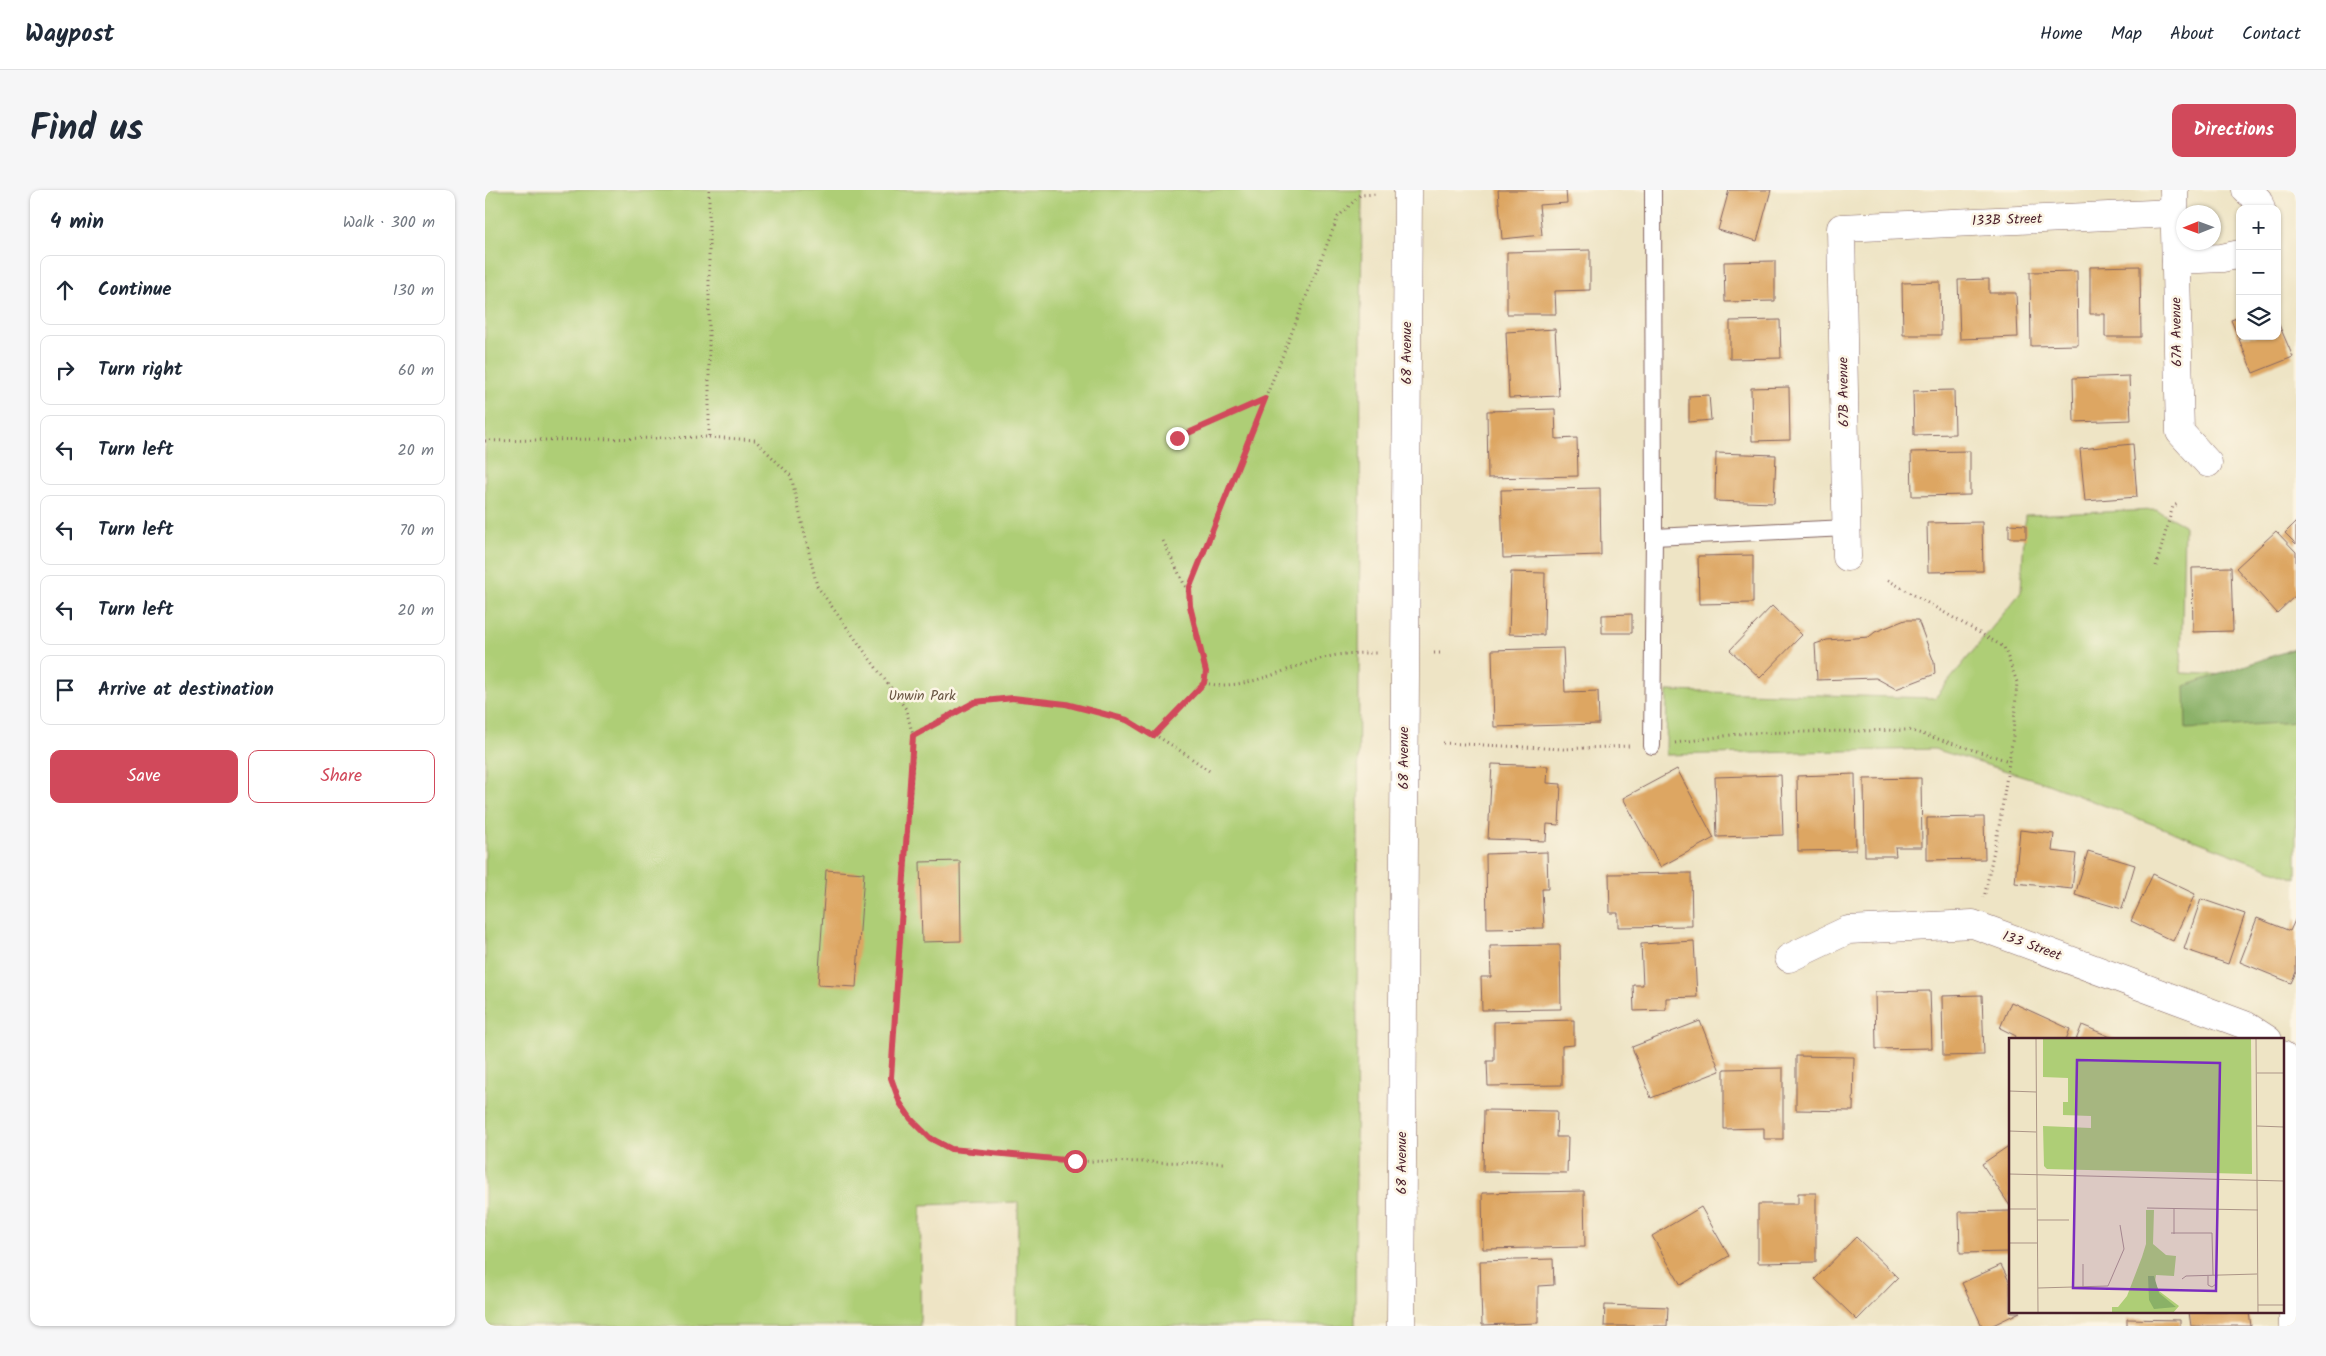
<!DOCTYPE html>
<meta charset="utf-8">
<style>
:root{--surface:#fff;--page:#f6f6f7;--text:#1f2937;--muted:#747a83;--line:#e0e1e3;--accent:#d1495b}
body{margin:0;font-family:Kalam,sans-serif;background:var(--page);color:var(--text)}
.controls{position:absolute;right:15px;top:15px;display:grid;overflow:hidden;border-radius:10px;box-shadow:0 1px 4px #0004}
.controls button{width:45px;height:45px;display:grid;place-items:center;padding:0;border:0;border-bottom:1px solid var(--line);background:var(--surface);color:var(--text);font:25px sans-serif}
.compass{position:absolute;left:1691px;top:15px;width:45px;height:45px;border-radius:50%;background:var(--surface);box-shadow:0 1px 4px #0004;rotate:269deg}
.stop{position:absolute;width:15px;height:15px;margin:-11px;border:4px solid #d1495b;border-radius:50%;background:#fff}
.stop.end{background:#d1495b;border-color:#fff;box-shadow:0 1px 5px #0008}
.list{margin:0;padding:0;list-style:none}
h2{display:flex;justify-content:space-between;align-items:center;height:65px;margin:0;padding:0 20px;font-size:21px}
h2 small{font-size:16px;font-weight:400;color:var(--muted)}
.list li{display:grid;grid-template-columns:32px 1fr auto;gap:15px;align-items:center;box-sizing:border-box;height:70px;margin:0 10px 10px;padding:0 10px;border:1px solid var(--line);border-radius:10px}
.list b{display:block;font-size:19px;white-space:nowrap}
.list em{font-size:16px;font-style:normal;color:var(--muted)}
.actions{display:flex;gap:10px;padding:15px 20px}
.actions a{flex:1;padding:11px 0;border:1px solid var(--accent);border-radius:10px;text-align:center;font-size:18px;color:var(--accent)}
.actions .main{background:var(--accent);color:#fff}
.icon{flex:none;width:28px;height:28px;fill:none;stroke:currentColor;stroke-width:2;stroke-linecap:round;stroke-linejoin:round}
.map{position:relative;flex:none;width:1811px;height:1136px;overflow:hidden;border-radius:10px}
header{display:flex;align-items:center;gap:30px;box-sizing:border-box;height:70px;padding:0 25px;background:var(--surface);border-bottom:1px solid var(--line)}
header strong{font-size:24px}
nav{display:flex;gap:28px;margin-inline-start:auto;font-size:18px}
.intro{display:flex;align-items:center;justify-content:space-between;box-sizing:border-box;height:120px;padding:0 30px}
h1{margin:0;font-size:35px}
.button{padding:12px 22px;border-radius:10px;background:var(--accent);color:#fff;font-size:18px;font-weight:700}
main{display:flex;gap:30px;padding:0 30px}
aside{flex:1;background:var(--surface);border-radius:10px;box-shadow:0 1px 4px #0004}
.map>svg:first-child{display:block}
</style>
<header>
<strong>Waypost</strong>
<nav><a>Home</a><a>Map</a><a>About</a><a>Contact</a></nav>
</header>
<div class="intro"><h1>Find us</h1><a class="button">Directions</a></div>
<main>
<aside>
<h2>4 min<small>Walk · 300 m</small></h2>
<ul class="list">
<li><svg class="icon" aria-label="ahead" viewBox="0 0 24 24"><path d="M12 20V5M6 11l6-6 6 6"/></svg><div><b>Continue</b></div><em>130 m</em></li>
<li><svg class="icon" aria-label="right" viewBox="0 0 24 24"><path d="M7 20v-9h11M14 6l5 5-5 5"/></svg><div><b>Turn right</b></div><em>60 m</em></li>
<li><svg class="icon" aria-label="left" viewBox="0 0 24 24"><path d="M17 20v-9H6M10 6l-5 5 5 5"/></svg><div><b>Turn left</b></div><em>20 m</em></li>
<li><svg class="icon" aria-label="left" viewBox="0 0 24 24"><path d="M17 20v-9H6M10 6l-5 5 5 5"/></svg><div><b>Turn left</b></div><em>70 m</em></li>
<li><svg class="icon" aria-label="left" viewBox="0 0 24 24"><path d="M17 20v-9H6M10 6l-5 5 5 5"/></svg><div><b>Turn left</b></div><em>20 m</em></li>
<li><svg class="icon" aria-label="arrive" viewBox="0 0 24 24"><path d="M6 21V4h12l-3 4 3 4H6"/></svg><div><b>Arrive at destination</b></div></li>
</ul>
<div class="actions"><a class="main">Save</a><a>Share</a></div>
</aside>
<div class="map">
<svg width="1811" height="1136" viewBox="0 0 1811 1136">
<rect width="100%" height="100%" fill="#fcf5e5"/>
<filter id="ink" filterUnits="userSpaceOnUse"><feTurbulence type="fractalNoise" baseFrequency=".02" numOctaves="2"/><feDisplacementMap in="SourceGraphic" scale="10" xChannelSelector="R" yChannelSelector="G"/><feConvolveMatrix kernelMatrix="1 2 1 2 8 2 1 2 1" color-interpolation-filters="sRGB"/></filter>
<filter id="wash" filterUnits="userSpaceOnUse"><feTurbulence type="fractalNoise" baseFrequency=".0096" numOctaves="4" result="noise"/><feDisplacementMap in="SourceGraphic" scale="20" xChannelSelector="R" yChannelSelector="G"/><feGaussianBlur stdDeviation="1.12" result="paint"/><feColorMatrix in="noise" values="0 0 0 0 0 0 0 0 0 0 0 0 0 0 0 0 0 1.4 0 .05"/><feComposite in="paint" operator="in"/></filter>
<g filter="url(#wash)">
<rect width="100%" height="100%" fill="#eee4c5"/>
<g fill="#aece76" stroke="#7c7650">
<polygon points="0,0 877,0 870,1136 532,1136 533,1012 436,1015 435,1136 0,1136"/>
<polygon points="1671,320 1699,335 1696,483 1748,485 1811,457 1811,689 1555,591 1449,559 1181,565 1182,501 1450,508 1536,402 1540,325"/>
</g>
<polygon fill="#8ab167" stroke="#6a6849" points="1811,458 1811,532 1701,539 1700,496"/>
<g id="blocks">
<g fill="#dda662">
<polygon points="1013,0 1081,0 1082,13 1054,15 1057,45 1017,49"/>
<polygon points="1244,0 1286,0 1272,51 1233,40"/>
<polygon points="1105,60 1105,100 1070,101 1071,124 1022,124 1022,62"/>
<polygon points="1290,71 1290,111 1240,112 1239,72"/>
<polygon points="1655,76 1656,147 1620,147 1620,124 1605,124 1605,77"/>
<polygon points="1592,81 1593,155 1546,156 1545,82"/>
<polygon points="1504,89 1504,103 1531,103 1533,147 1475,149 1473,90"/>
<polygon points="1455,92 1456,145 1418,145 1417,93"/>
<polygon points="1755,127 1755,146 1792,146 1792,130 1808,167 1768,183 1746,130"/>
<polygon points="1295,130 1296,168 1245,169 1245,131"/>
<polygon points="1070,139 1074,206 1024,208 1021,142"/>
<polygon points="1644,186 1646,230 1589,232 1588,188"/>
<polygon points="1304,197 1305,250 1267,251 1266,198"/>
<polygon points="1469,200 1470,244 1429,245 1428,201"/>
<polygon points="1224,205 1226,230 1204,232 1204,206"/>
<polygon points="1070,219 1071,249 1092,248 1093,286 1003,288 1002,221"/>
<polygon points="1648,254 1652,307 1600,311 1595,259"/>
<polygon points="1485,261 1485,305 1427,306 1426,262"/>
<polygon points="1231,263 1291,265 1289,313 1230,311"/>
<polygon points="1115,298 1116,365 1018,368 1016,300"/>
<polygon points="1497,332 1498,381 1443,382 1442,333"/>
<polygon points="1811,332 1811,354 1800,343"/>
<polygon points="1524,334 1541,335 1541,348 1524,348"/>
<polygon points="1791,341 1811,362 1811,405 1792,423 1751,378"/>
<polygon points="1268,365 1268,413 1214,414 1213,366"/>
<polygon points="1746,377 1748,441 1708,442 1707,378"/>
<polygon points="1026,382 1060,383 1059,445 1024,444"/>
<polygon points="1287,416 1317,445 1275,488 1245,460"/>
<polygon points="1147,424 1147,443 1117,443 1117,425"/>
<polygon points="1420,430 1433,430 1449,472 1450,484 1411,499 1391,488 1332,490 1330,454 1342,450 1384,447 1390,442"/>
<polygon points="1078,458 1080,502 1113,501 1114,534 1009,537 1007,460"/>
<polygon points="1007,574 1063,576 1062,593 1076,594 1074,635 1062,634 1061,651 1003,649"/>
<polygon points="1192,579 1229,648 1175,677 1138,608"/>
<polygon points="1370,584 1371,660 1313,661 1312,586"/>
<polygon points="1296,585 1298,645 1232,647 1230,587"/>
<polygon points="1436,588 1437,657 1410,657 1411,666 1380,666 1379,589"/>
<polygon points="1499,627 1500,669 1442,670 1442,628"/>
<polygon points="1535,640 1569,644 1567,661 1591,664 1587,699 1530,693"/>
<polygon points="1603,661 1650,675 1637,719 1590,705"/>
<polygon points="1062,662 1063,699 1057,699 1059,738 1002,739 1001,664"/>
<polygon points="475,671 476,751 437,752 435,672"/>
<polygon points="341,680 379,683 371,797 333,795"/>
<polygon points="1206,683 1207,736 1133,737 1133,723 1125,723 1124,684"/>
<polygon points="1668,684 1710,704 1688,751 1646,731"/>
<polygon points="1716,709 1760,724 1743,774 1699,759"/>
<polygon points="1772,728 1805,741 1811,728 1811,782 1806,793 1755,772"/>
<polygon points="1209,751 1212,807 1181,808 1181,820 1149,821 1148,795 1158,795 1156,754"/>
<polygon points="1075,755 1076,819 997,820 996,787 1006,787 1005,756"/>
<polygon points="1445,801 1447,858 1391,859 1390,802"/>
<polygon points="1497,805 1499,865 1458,866 1457,806"/>
<polygon points="1526,812 1585,839 1581,850 1529,850 1531,846 1515,838"/>
<polygon points="1089,830 1089,855 1077,856 1077,895 1003,896 1002,871 1009,871 1009,832"/>
<polygon points="1215,831 1235,881 1166,908 1147,857"/>
<polygon points="1597,835 1633,850 1591,850"/>
<polygon points="1311,866 1369,867 1368,921 1311,920"/>
<polygon points="1298,878 1298,949 1279,949 1279,938 1239,939 1239,879"/>
<polygon points="999,920 1072,921 1071,947 1083,947 1082,983 998,982"/>
<polygon points="1525,955 1525,1016 1497,974"/>
<polygon points="1099,1001 1100,1057 998,1059 997,1003"/>
<polygon points="1313,1003 1331,1003 1331,1072 1273,1073 1273,1014 1313,1014"/>
<polygon points="1216,1017 1244,1066 1196,1095 1167,1046"/>
<polygon points="1525,1021 1525,1062 1475,1063 1474,1022"/>
<polygon points="1371,1047 1413,1088 1372,1130 1330,1089"/>
<polygon points="1068,1069 1069,1095 1053,1096 1053,1133 997,1135 995,1071"/>
<polygon points="1516,1075 1525,1093 1525,1122 1535,1122 1506,1136 1497,1136 1477,1093"/>
<polygon points="1120,1115 1183,1117 1182,1136 1119,1136"/>
<polygon points="1704,1122 1764,1122 1766,1136 1706,1136"/>
<polygon points="1642,1129 1695,1130 1695,1136 1642,1136"/>
</g>
</g>
</g>
<g filter="url(#ink)">
<use href="#blocks" fill-opacity="0" stroke="#836461" stroke-width="1"/>
<g fill="none" stroke-linecap="round" stroke-linejoin="round">
<g stroke="#836461" stroke-width="18">
<g id="service">
<polyline points="1169,347 1362,338"/>
<polyline points="1167,556 1169,347 1168,0"/>
</g>
</g>
<g stroke="#836461" stroke-width="29">
<g id="minor">
<polyline points="1689,0 1695,242 1723,273"/>
<polyline points="1761,0 1773,10 1776,19"/>
<polyline points="1691,70 1737,68 1755,64"/>
<polyline points="1362,367 1356,38 1689,23"/>
<polyline points="1304,768 1363,740 1488,734 1760,835 1783,850"/>
<path d="M1797,865C1807,877 1807,895 1807,911L1808,1136"/>
</g>
</g>
<g stroke="#836461" stroke-width="29">
<polyline id="tertiary" points="916,1136 923,0"/>
</g>
<g stroke="#836461" stroke-width="3" stroke-dasharray="1 4" stroke-linecap="butt">
<polyline points="224,247 270,250 306,286 332,396 421,519 428,546 428,567 406,888 415,913 426,929 445,947 467,959 590,971 740,973"/>
<polyline points="692,248 780,209"/>
<polyline points="0,251 224,247 224,0"/>
<polyline points="678,351 703,402"/>
<polyline points="1671,376 1688,316 1693,314"/>
<polyline points="1403,390 1519,457 1532,492 1528,546 1515,631 1499,708"/>
<polyline points="949,463 958,463"/>
<path d="M719,493C758,502 798,479 835,469C854,463 873,463 893,463"/>
<path d="M428,545C447,534 468,520 489,513C520,502 612,517 642,531C672,544 701,564 727,583"/>
<polyline points="668,546 719,493 721,482 705,416 704,399 853,27 875,5 892,4"/>
<polyline points="958,553 1078,559 1144,556"/>
<polyline points="1190,553 1260,543 1424,540 1524,571"/>
</g>
<use href="#service" stroke="#fff" stroke-width="16"/>
<use href="#minor" stroke="#fff" stroke-width="28"/>
<use href="#tertiary" stroke="#fff" stroke-width="28"/>
</g>
</g>
<g fill="none" stroke-linecap="round" stroke-linejoin="round" filter="url(#ink)">
<polyline stroke="#d1495b" stroke-width="6" points="590,971 466,959 445,948 426,929 415,913 406,888 428,546 490,512 528,508 581,514 642,530 668,546 719,493 721,482 705,416 704,399 780,209 692,248"/>
</g>
<g text-anchor="middle" dominant-baseline="central" stroke-width="5" stroke-linejoin="round" paint-order="stroke">
<g font-size="14" fill="#4a1f2b" stroke="#fcf5e5">
<text transform="translate(1522 30) rotate(-2)">133B Street</text>
<text transform="translate(1692 142) rotate(-91)">67A Avenue</text>
<text transform="translate(922 163) rotate(-90)">68 Avenue</text>
<text transform="translate(1359 202) rotate(-91)">67B Avenue</text>
<text transform="translate(919 568) rotate(-90)">68 Avenue</text>
<text transform="translate(1547 756) rotate(20)">133 Street</text>
<text transform="translate(917 973) rotate(-90)">68 Avenue</text>
</g>
<g font-size="14" fill="#685442" stroke="#fcf5e5">
<text x="437" y="506">Unwin Park</text>
</g>
</g>
<g transform="translate(1524 848)">
<rect width="275" height="275" fill="#eee4c5"/>
<path d="M34,0H242L243,136L38,131L35,128L34,88L82,90V78L54,77V64H59V40L34,39ZM137,172H145L144,206L157,217L167,218L165,238L147,237L146,244L150,253L170,268L164,275H103V269H109L118,258L133,219L137,206Z" fill="#aece76"/>
<path d="M139,238H145L150,255L167,269L145,271L140,262Z" fill="#8ab167"/>
<path fill="none" stroke="#ac9587" stroke-width="1" d="M27,0L29,275M247,0L249,275M248,35H275M0,53L27,54M248,88L275,89M0,93L27,94M0,136L275,143M138,170L249,172M0,171H27M165,171V196M28,182H60M162,195H203L204,237M0,205H28M74,226V250M199,238V247L203,249L207,246L208,237M173,241L177,238L248,236M29,250L99,248L115,211L111,187M249,267H275"/>
<path fill="#7b2cbf" fill-opacity="0.15" stroke="#7b2cbf" stroke-width="2.5" d="M68,22L211,25L207,253L64,250Z"/>
<rect width="275" height="275" fill="none" stroke="#4a1f2b" stroke-width="2.5"/>
</g>
</svg>
<div class="controls">
<button>+</button>
<button>−</button>
<button><svg class="icon" aria-label="layers" viewBox="0 0 24 24"><path d="M12 4l9 5-9 5-9-5zM3 14l9 5 9-5"/></svg></button>
</div>
<svg class="compass" viewBox="-18 -18 36 36"><path d="M0-13l5 13h-10z" fill="#e53935"/><path d="M0 13l5-13h-10z" fill="#747a83"/></svg>
<div class="stop" style="left:590px;top:971px"></div>
<div class="stop end" style="left:692px;top:248px"></div>
</div>
</main>
